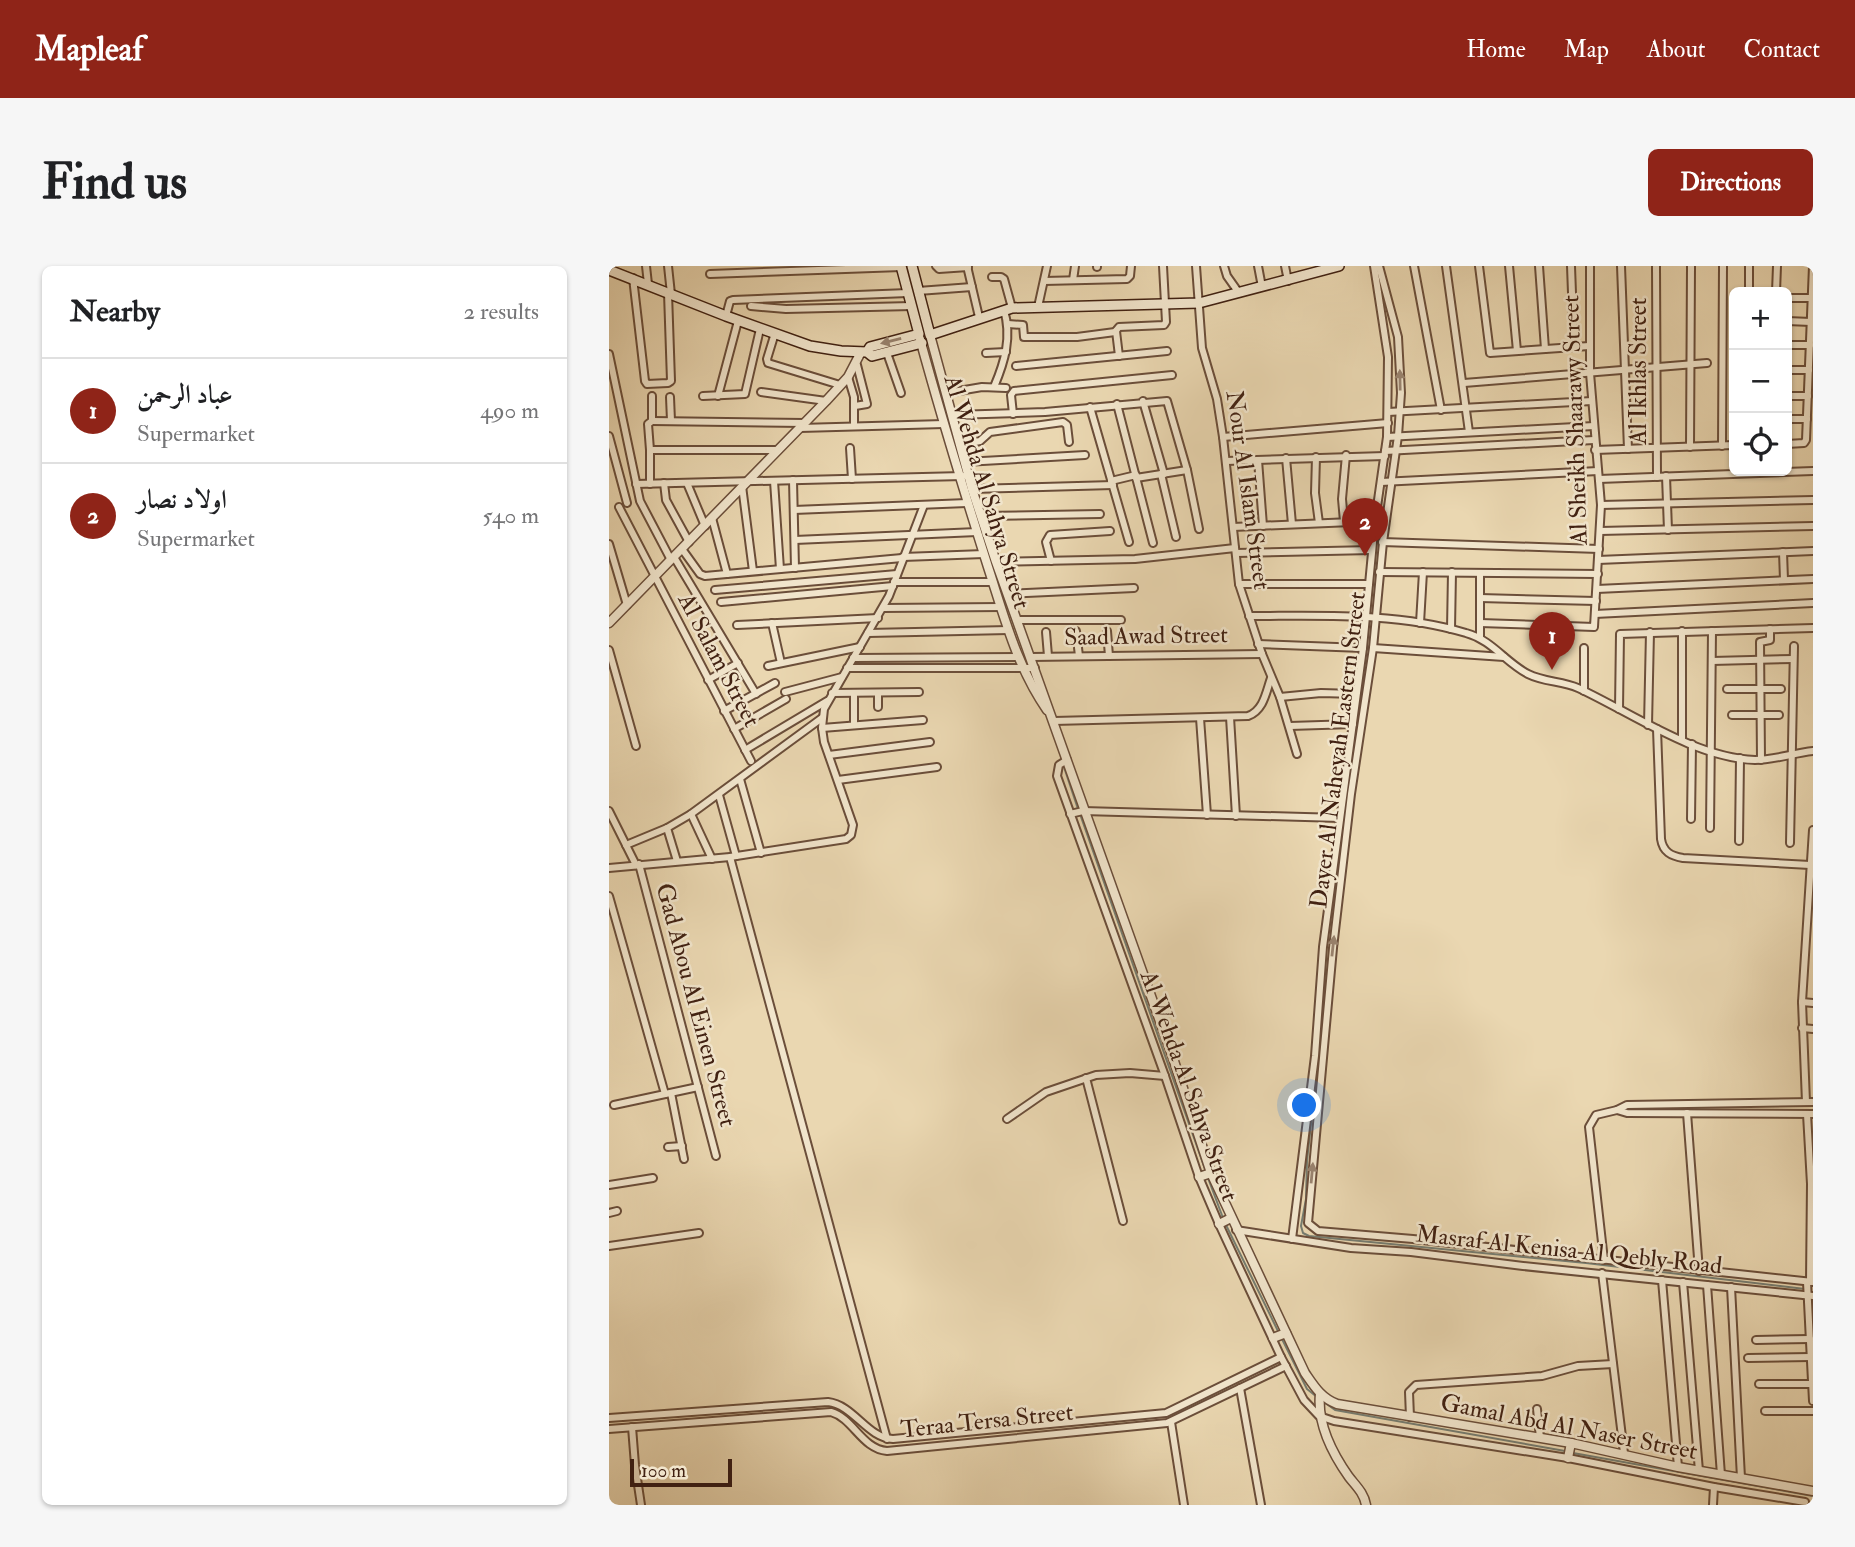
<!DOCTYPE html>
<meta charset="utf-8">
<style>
:root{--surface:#fff;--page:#f6f6f6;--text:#202124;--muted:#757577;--line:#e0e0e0;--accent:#8f2418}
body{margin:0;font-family:"IM FELL Double Pica",Amiri,serif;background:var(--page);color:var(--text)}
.controls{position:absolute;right:21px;top:21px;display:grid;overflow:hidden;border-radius:10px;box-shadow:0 2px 5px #0004}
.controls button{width:63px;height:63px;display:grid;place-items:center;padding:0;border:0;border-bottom:2px solid var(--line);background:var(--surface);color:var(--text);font:35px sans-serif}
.scale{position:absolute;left:21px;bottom:18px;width:102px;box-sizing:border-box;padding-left:7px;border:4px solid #412112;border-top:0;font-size:19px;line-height:24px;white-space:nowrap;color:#412112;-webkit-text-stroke:5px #f1e5cc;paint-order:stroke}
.you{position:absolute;left:696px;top:840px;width:24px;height:24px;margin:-18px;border:5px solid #fff;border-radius:50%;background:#1a73e8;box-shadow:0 0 0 10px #1a73e833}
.badge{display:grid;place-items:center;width:46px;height:46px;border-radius:50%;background:var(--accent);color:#fff;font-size:23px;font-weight:700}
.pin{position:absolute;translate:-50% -58px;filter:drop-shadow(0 2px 4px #0008)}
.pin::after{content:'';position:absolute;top:37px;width:24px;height:21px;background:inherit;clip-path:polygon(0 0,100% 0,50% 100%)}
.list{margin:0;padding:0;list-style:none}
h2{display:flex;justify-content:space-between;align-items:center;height:91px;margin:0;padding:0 28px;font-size:30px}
h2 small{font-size:23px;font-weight:400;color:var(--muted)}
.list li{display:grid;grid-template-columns:46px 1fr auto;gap:21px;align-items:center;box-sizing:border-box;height:105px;padding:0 28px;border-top:2px solid var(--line)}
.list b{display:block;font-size:26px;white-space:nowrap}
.list p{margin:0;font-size:23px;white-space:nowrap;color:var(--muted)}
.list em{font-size:23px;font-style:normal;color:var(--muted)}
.icon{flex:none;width:38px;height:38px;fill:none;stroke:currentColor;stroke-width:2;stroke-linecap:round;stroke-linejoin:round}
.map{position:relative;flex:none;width:1204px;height:1239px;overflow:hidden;border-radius:10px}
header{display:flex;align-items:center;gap:42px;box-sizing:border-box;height:98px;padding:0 35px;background:var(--accent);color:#fff}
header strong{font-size:33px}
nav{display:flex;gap:38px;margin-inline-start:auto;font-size:24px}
.intro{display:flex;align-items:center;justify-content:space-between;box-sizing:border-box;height:168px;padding:0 42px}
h1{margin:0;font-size:49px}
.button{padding:18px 32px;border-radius:10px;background:var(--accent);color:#fff;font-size:24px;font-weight:700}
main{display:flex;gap:42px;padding:0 42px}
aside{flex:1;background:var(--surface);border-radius:10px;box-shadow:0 2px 5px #0004}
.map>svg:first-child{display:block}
</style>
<header>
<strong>Mapleaf</strong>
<nav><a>Home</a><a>Map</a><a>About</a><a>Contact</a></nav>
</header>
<div class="intro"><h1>Find us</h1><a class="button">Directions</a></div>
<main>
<aside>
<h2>Nearby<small>2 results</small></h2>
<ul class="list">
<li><span class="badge">1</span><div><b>عباد الرحمن</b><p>Supermarket</p></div><em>490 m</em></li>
<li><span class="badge">2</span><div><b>اولاد نصار</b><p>Supermarket</p></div><em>540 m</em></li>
</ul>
</aside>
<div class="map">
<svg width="1204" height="1239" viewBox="0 0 1204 1239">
<rect width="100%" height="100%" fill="#ead7b1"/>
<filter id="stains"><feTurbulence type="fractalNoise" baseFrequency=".00286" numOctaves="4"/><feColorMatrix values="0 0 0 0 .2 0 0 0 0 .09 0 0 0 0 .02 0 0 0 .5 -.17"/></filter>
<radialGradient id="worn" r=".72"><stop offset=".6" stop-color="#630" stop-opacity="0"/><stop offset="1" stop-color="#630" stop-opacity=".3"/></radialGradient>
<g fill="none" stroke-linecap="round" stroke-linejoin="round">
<g stroke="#757c70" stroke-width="2">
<polyline points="455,501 469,543"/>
<polyline points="471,548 597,906"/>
<polyline points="734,566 698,895 697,933 692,960 694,967 700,970 977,997 1196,1023"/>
<polyline points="599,912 614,952"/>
<polyline points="616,957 669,1065"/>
<polyline points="673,1073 698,1123 708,1131"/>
<polyline points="715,1136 726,1144 956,1185"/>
<polyline points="964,1187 1204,1230"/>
</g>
<g stroke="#6b4e3a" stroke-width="10">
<g id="minor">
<polyline points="37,0 39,18"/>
<polyline points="59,0 62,28"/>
<polyline points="327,0 330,3 359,1"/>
<polyline points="358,0 370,51"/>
<polyline points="587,0 593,82 608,133 614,171 630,318 653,388 671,431 688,488"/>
<polyline points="615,0 618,10 630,27"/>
<polyline points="649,0 653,21"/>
<polyline points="676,0 679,15"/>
<polyline points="770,0 789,71 792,127 789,170 774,276 764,382 742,528 724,682 699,957 709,965 804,973 1204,1016"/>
<polyline points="805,0 832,144"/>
<polyline points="837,0 860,166"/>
<polyline points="870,0 881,87 980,80"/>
<polyline points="900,0 908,85"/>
<polyline points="930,0 936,83"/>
<polyline points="962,0 965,81"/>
<polyline points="1012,0 1019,183"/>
<polyline points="1047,0 1048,211"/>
<polyline points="488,1 488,0"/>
<polyline points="101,8 292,1"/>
<polyline points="383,11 392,11 395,13 403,42"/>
<polyline points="24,12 36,115 38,118 59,117 62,115 59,27"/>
<polyline points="464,14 466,0"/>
<polyline points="435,15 518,13 521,10 522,0"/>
<polyline points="309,25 363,21"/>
<polyline points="1140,26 1140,0"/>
<polyline points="1167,26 1168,0"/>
<polyline points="1178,32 1202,32"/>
<polyline points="142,40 177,43 303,40"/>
<polyline points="429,41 438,0"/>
<polyline points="117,50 121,35 124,34 299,27"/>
<polyline points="1178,55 1202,56"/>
<polyline points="399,58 414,59 415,71 468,71 506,66 510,61 555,59 557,56 554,0"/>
<polyline points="507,65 510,90"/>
<polyline points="166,67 158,93 159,97 231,119"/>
<polyline points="1178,79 1201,79"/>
<polyline points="278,87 292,127"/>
<polyline points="377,87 397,86"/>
<polyline points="0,88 31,235 62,294"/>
<polyline points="407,100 558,85"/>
<polyline points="1178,104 1200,104"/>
<polyline points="239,111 245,131 245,160"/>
<polyline points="855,117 1098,97"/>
<path d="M385,121C396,95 403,71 395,44"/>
<polyline points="152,126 217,135"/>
<polyline points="338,127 373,121 397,122"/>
<polyline points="43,130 43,155 39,158 41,184 169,184"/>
<polyline points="94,130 136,128 151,63"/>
<polyline points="109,130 129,55"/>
<polyline points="1178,130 1199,130"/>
<polyline points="61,131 62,155"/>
<polyline points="534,135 555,208"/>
<polyline points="508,138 544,277"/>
<polyline points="246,140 258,138 248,99"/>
<polyline points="481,141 520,276"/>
<polyline points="779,146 983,135"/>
<polyline points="404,148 402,129 405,125 563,109"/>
<polyline points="344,149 436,146 558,135 578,204 590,263"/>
<polyline points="1178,153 1198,153"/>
<polyline points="43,155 196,157"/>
<polyline points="191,162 335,158"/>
<polyline points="0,170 18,237"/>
<polyline points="614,171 779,157"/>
<polyline points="778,171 985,160"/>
<polyline points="1178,178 1195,177 1197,174 1204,0"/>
<polyline points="352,179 371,175 381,166 454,156 458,159 460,176"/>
<polyline points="1113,180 1114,0"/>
<polyline points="1081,181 1082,0"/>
<polyline points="241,182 243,213"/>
<polyline points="41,184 41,218"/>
<polyline points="986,184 1125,179"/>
<polyline points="776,185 985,174"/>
<polyline points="707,191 706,227 710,257"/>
<polyline points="677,192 683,258"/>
<polyline points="649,194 654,260"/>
<polyline points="617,195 776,190"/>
<polyline points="356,196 476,189"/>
<polyline points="552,208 567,271"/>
<polyline points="1057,210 1059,264"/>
<polyline points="527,212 578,204"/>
<polyline points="990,213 1204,205"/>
<polyline points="184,214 186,302"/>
<polyline points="165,215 171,303"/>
<polyline points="502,215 527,209"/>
<polyline points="772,216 989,205"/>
<polyline points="55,217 57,234 80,276"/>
<polyline points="78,217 96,260"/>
<polyline points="27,218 354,210"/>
<polyline points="133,220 144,305"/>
<polyline points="363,223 504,219"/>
<polyline points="992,239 1204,234"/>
<polyline points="10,241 142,495"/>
<polyline points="185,244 358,237"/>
<polyline points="372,250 491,248"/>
<polyline points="103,252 118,308"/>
<polyline points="735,255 733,233 737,189"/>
<polyline points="624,261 766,255"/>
<polyline points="991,265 1204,260"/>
<polyline points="186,274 368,266"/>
<polyline points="773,276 990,283"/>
<polyline points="0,278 18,339"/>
<polyline points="73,283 91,308 96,310 293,292"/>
<polyline points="1174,286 1175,314"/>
<polyline points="627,287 763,284"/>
<polyline points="65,291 147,428"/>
<polyline points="294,291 375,288"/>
<polyline points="989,294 1204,285"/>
<polyline points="442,295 437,276 441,269 501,265"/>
<polyline points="387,296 526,293 626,282"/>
<polyline points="770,306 989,308"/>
<polyline points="871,307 871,372"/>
<polyline points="285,316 383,316"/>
<polyline points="630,318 760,318"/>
<polyline points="988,323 1204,313"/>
<polyline points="106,324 288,308"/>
<polyline points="399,328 525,322"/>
<polyline points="871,332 987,335"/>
<polyline points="112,336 284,320"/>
<polyline points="274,342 392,341"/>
<polyline points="986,348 1204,337"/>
<path d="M640,350C712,350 788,346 857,367C883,374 896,396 919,408C935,416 953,415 969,422C1023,447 1086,492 1146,494C1165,494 1185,487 1204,485"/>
<polyline points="409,354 512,354"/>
<polyline points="163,357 172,397"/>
<polyline points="811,357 814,306"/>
<polyline points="871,357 985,361 992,239 981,107 981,0"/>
<polyline points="128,359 269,352"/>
<polyline points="842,363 843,306"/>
<polyline points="467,365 470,390"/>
<polyline points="498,365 500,390"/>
<polyline points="1073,365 1073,474"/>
<polyline points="437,366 439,390"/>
<polyline points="259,367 400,364"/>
<polyline points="649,378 754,382"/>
<polyline points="764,382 895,391"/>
<polyline points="975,382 975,425"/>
<polyline points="0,384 27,480"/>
<polyline points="422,391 653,388"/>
<polyline points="244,392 409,391"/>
<polyline points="1103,395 1184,393"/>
<polyline points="159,400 251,381"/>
<polyline points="238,402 426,402"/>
<polyline points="99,414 129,397"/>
<polyline points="1118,423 1172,423"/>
<polyline points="176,426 233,411"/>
<polyline points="223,427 310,426"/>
<polyline points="245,427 245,459"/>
<polyline points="269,427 269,441"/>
<polyline points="671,431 712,427 747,428"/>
<polyline points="1010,443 1011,368 1204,362"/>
<polyline points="115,445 166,417"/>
<polyline points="1123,449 1170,449"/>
<polyline points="621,451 627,550"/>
<polyline points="591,452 598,549"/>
<path d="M445,455L639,450C655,444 657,426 662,412"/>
<polyline points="1039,459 1041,366"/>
<polyline points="681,460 744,458"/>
<polyline points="213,462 314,454"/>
<polyline points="125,463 177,433"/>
<path d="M1048,463L1052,573C1054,586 1062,590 1074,592L1201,599"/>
<polyline points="136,484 218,435"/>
<polyline points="220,489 321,476"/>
<polyline points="458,494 450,499 448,510 556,810 590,911 610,958 672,1091 695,1134 710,1150 725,1155 959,1192 1105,1221 1196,1236"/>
<polyline points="1152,494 1151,376 1161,374 1161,363"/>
<polyline points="131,513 152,587"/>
<polyline points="229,514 328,501"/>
<polyline points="110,529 127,590"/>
<polyline points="0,545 27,599"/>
<polyline points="82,548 103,593"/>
<polyline points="461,548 474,545 731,552"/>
<polyline points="1082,553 1083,478"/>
<polyline points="58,562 68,595"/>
<polyline points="1101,562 1103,365"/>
<polyline points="1130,575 1131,492"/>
<polyline points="1181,577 1185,380"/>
<polyline points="17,579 58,562 82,548 213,452"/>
<polyline points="121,591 278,1173"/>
<polyline points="30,598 107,890"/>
<polyline points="0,602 121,591 237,573 242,569 244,559 215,476 213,462 215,443 280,330 315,239"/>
<polyline points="0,630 56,828"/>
<polyline points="1193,736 1204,737"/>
<polyline points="1193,762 1204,763"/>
<polyline points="477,812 514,955"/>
<polyline points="62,827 75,893"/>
<polyline points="1197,836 1193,736 1204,564"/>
<polyline points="5,839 89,821"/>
<polyline points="1008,844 1018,847 1204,848"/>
<polyline points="1078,847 1090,1005"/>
<polyline points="1198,848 1202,918 1201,1016"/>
<polyline points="398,853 437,826 487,809 521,807 556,810"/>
<polyline points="59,881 73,880"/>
<polyline points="0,919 44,912"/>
<polyline points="0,947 8,945"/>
<polyline points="627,964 742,982 802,986 914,1000 1204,1030"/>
<polyline points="683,973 706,790 714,681 754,382 766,255 778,171 779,91 765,0"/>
<polyline points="0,980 90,967"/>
<polyline points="995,994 980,861 987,849 1008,844 1018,839 1204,836"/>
<polyline points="993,1007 1015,1187"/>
<polyline points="1053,1014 1069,1201"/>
<polyline points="1074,1016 1090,1205"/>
<polyline points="1198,1016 1204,1135"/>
<polyline points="1098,1019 1112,1209"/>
<polyline points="1122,1021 1132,1212"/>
<polyline points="1147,1074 1201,1073"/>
<polyline points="1139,1092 1202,1091"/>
<polyline points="1150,1118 1203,1118"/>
<polyline points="631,1122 652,1239"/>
<polyline points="928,1143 931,1172"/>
<polyline points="1156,1145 1204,1145"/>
<polyline points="801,1151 800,1126 807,1119 933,1110 969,1100 1004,1098"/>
<path d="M0,1152L219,1136C245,1139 258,1172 284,1173L557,1147L672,1091"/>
<polyline points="562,1156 575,1239"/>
<polyline points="23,1161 26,1199 32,1239"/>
<path d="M0,1163L222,1146C244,1152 253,1183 278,1185L558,1157L677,1100"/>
<polyline points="1104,1239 1105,1221"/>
</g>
</g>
<g stroke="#6b4e3a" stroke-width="11">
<g id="tertiary">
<path d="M321,69L363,223L387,296L563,789L602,907L696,1107C705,1120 712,1132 728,1138L962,1177L1069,1201L1204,1225"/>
<path d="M311,73C332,150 355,225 379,301C395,350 408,401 438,444"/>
<polyline points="0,357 217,135 239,111 252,86"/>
<polyline points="590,911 602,907"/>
<polyline points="610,958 622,952"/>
<polyline points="664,1072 677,1067"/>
<path d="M711,1128C708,1157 723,1187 740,1211C747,1220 755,1227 757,1239"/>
<polyline points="959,1192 962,1177"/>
</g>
</g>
<g stroke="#412112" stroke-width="12">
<g id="secondary">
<polyline points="303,0 321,69 403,42 590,37 730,0"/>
<polyline points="0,4 117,50 201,80 232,85 258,86 263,90 313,77"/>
<polyline points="258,86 261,81 310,68 292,0"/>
</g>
</g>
<use href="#minor" stroke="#f1e5cc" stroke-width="6"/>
<use href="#tertiary" stroke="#f1e5cc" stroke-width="8"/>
<use href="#secondary" stroke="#f1e5cc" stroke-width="9"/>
</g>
<defs><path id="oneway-solid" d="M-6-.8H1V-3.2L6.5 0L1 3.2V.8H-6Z" transform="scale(1.75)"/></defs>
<g fill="#99836f">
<use href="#oneway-solid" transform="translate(282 75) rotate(166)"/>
<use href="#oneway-solid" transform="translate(791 114) rotate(-91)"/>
<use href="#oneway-solid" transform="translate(724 680) rotate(-84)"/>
<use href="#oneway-solid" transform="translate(703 907) rotate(-85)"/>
</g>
<g text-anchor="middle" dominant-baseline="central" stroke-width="5" stroke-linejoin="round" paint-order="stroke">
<g font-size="24" fill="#412112" stroke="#f1e5cc">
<text transform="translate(1029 105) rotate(-90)">Al Ikhlas Street</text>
<text transform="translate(966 154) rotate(-92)">Al Sheikh Shaarawy Street</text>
<text transform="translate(639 224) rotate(82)">Nour Al Islam Street</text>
<text transform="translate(378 226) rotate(73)">Al Wehda Al Sahya Street</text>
<text transform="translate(537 370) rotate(-1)">Saad Awad Street</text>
<text transform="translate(110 394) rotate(62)">Al Salam Street</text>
<text transform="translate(729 484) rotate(-83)">Dayer Al Naheyah Eastern Street</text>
<text transform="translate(87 739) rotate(75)">Gad Abou Al Einen Street</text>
<text transform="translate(580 820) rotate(70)">Al Wehda Al Sahya Street</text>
<text transform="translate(960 984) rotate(6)">Masraf Al Kenisa Al Qebly Road</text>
<text transform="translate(378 1155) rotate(-6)">Teraa Tersa Street</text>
<text transform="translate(960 1161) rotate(11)">Gamal Abd Al Naser Street</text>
</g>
</g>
<rect width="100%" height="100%" filter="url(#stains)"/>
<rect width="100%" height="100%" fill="url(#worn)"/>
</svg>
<div class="controls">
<button>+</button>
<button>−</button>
<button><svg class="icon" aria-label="locate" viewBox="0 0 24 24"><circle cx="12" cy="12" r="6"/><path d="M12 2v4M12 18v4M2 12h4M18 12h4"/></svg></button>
</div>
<div class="scale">100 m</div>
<div class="you"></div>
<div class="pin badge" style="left:943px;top:404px">1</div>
<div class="pin badge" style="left:756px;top:290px">2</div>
</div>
</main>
